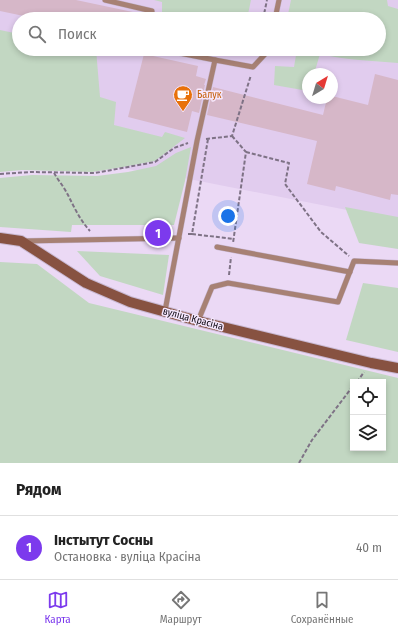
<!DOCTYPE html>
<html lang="ru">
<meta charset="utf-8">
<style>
:root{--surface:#fff;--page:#f6f6f6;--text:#222;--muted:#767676;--line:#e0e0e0;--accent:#7c3aed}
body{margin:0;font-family:"Fira Sans Condensed",sans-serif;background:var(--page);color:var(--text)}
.controls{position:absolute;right:12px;bottom:12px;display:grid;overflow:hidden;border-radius:0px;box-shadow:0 2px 6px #0003}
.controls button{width:36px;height:36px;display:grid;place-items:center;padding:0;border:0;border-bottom:1px solid var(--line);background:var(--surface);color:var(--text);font:20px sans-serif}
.compass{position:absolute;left:302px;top:68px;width:36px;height:36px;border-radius:50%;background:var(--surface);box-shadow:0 2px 6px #0003;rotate:38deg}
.you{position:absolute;left:228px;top:216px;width:14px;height:14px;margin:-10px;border:3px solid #fff;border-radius:50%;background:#1a73e8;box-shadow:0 0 0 6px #1a73e833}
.badge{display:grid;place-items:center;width:26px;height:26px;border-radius:50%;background:var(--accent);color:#fff;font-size:13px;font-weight:700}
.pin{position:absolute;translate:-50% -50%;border:2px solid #fff;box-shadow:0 1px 4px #0006}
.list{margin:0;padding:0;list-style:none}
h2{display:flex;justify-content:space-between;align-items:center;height:52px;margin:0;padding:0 16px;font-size:17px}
h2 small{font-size:13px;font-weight:400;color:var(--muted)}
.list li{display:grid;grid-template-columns:26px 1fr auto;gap:12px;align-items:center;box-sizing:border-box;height:64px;padding:0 16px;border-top:1px solid var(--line)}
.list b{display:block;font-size:15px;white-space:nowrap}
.list p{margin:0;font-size:13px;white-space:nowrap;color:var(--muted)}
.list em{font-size:13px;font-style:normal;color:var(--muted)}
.icon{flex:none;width:22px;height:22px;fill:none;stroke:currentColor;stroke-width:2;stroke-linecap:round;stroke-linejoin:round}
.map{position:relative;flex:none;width:398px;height:463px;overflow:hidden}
.search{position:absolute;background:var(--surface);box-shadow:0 2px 6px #0003;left:12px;right:12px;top:12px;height:44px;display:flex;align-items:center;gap:10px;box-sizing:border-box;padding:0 14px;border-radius:22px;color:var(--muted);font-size:15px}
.sheet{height:116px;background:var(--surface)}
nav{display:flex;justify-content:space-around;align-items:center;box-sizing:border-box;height:56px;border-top:1px solid var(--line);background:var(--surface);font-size:11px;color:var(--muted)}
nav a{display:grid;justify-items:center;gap:2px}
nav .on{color:var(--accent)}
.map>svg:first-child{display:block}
</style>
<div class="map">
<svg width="398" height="463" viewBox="0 0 398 463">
<rect width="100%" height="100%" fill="#ebd9f5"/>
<path fill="#e1ccee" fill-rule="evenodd" d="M0,0H398V220L184,178L0,149ZM19,19H379V49H19ZM308,74H332V98H308Z"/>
<g fill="#c2d7c2" fill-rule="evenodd">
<polygon points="154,0 251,0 247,19 162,19 162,2"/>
<path d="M291,0H387L388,6L398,9V63C372,61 346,60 320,54L314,74H308V91L274,85L275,66L294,67L297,49H379V19H287Z"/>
<polygon points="0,30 19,34 19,49 96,49 100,97 116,102 114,125 162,137 165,132 185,138 155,161 123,167 92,172 22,170 0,172"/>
<polygon points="191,147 185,181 174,225 72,225 71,232 0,227 0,178 32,175 97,176 128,172 156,166 176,153"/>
<polygon points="345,207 398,217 398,249 359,243"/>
<polygon points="77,251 169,255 163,295 100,276"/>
<path d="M0,262L37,264L89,303L398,378V463H0ZM353,382H383V448H353Z"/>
<polygon points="363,283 398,288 398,352 346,340"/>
</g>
<g fill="#d6b7c8">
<polygon points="0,0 76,0 147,15 146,19 38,19 0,11"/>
<polygon points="144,54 198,66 196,76 206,79 204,85 205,85 199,113 192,111 187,132 128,117"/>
<polygon points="375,74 398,80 398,195 391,194 390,200 336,186 335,191 307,184 317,141 207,115 213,87 323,115 327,98 332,98 332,96 368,105"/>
</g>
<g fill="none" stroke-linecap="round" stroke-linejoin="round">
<g stroke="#c8b8d1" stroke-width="6">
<g id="lane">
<polyline points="105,0 152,11 152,19"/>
<polyline points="275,19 279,0"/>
<polyline points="159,49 215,60"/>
<polyline points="24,241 179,238"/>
<polyline points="217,247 350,272"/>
<polyline points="165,311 197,141 215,60 253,67 268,51 268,49"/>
<polyline points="198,321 212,287 228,283 338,302 354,261 398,263"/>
</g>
</g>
<g stroke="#c8b8d1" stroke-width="12">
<polyline id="secondary" points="0,238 21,241 86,283 130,302 198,321 371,363 398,368"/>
</g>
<g stroke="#7e7285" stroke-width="2" stroke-dasharray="4 2" stroke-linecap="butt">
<polyline points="263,19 267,0"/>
<polyline points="232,136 246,152 233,243"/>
<polyline points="206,139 232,136 251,75"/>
<polyline points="246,152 289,163 285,184 321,232 349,256"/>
<path d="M54,173C58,180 64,187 68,195C74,207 80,220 90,231"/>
<polyline points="0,174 31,172 95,173 155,162 174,148 188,143"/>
<polyline points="188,234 192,234 208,139"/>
<polyline points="192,234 234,239"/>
<polyline points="229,275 231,257"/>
<polyline points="357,382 364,372"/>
<polyline points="299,463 312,440 353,386"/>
</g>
<use href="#lane" stroke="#a78174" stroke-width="5"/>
<use href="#secondary" stroke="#875241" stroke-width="10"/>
</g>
<defs>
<g id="cafe-pin" transform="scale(1)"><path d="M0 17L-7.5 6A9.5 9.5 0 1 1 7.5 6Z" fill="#e8710a" stroke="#f6e8fe"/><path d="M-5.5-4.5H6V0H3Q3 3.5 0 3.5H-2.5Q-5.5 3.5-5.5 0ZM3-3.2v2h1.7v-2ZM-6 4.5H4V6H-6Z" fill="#fff"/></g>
</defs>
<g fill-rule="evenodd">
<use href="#cafe-pin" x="183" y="95"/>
</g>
<g text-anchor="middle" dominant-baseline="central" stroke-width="3" stroke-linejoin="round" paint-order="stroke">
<g font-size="10" fill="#c56008" stroke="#f6e8fe" text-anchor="start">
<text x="197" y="95">Балук</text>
</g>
<g font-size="10" fill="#110b14" stroke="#f6e8fe">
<text transform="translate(193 319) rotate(15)">вуліца Красіна</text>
</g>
</g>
</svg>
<div class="controls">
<button><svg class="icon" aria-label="locate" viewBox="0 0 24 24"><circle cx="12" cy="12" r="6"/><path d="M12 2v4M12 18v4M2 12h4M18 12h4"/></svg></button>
<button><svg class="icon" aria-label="layers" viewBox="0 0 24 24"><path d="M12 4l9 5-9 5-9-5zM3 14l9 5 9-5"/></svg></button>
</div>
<svg class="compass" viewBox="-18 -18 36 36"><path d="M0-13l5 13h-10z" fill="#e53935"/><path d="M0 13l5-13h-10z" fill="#767676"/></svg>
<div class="you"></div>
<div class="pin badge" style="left:158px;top:233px">1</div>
<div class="search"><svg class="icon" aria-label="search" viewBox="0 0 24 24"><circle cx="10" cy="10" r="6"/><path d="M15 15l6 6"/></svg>Поиск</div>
</div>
<section class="sheet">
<h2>Рядом<small></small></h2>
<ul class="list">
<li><span class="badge">1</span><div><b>Інстытут Сосны</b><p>Остановка · вуліца Красіна</p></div><em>40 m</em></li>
</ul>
</section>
<nav>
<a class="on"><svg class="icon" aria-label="map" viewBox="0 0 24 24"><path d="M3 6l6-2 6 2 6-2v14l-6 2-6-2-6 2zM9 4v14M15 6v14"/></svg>Карта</a>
<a><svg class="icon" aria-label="directions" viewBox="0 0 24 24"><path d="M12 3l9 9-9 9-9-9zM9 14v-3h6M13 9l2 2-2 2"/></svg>Маршрут</a>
<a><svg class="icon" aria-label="saved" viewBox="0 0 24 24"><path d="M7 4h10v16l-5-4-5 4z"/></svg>Сохранённые</a>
</nav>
